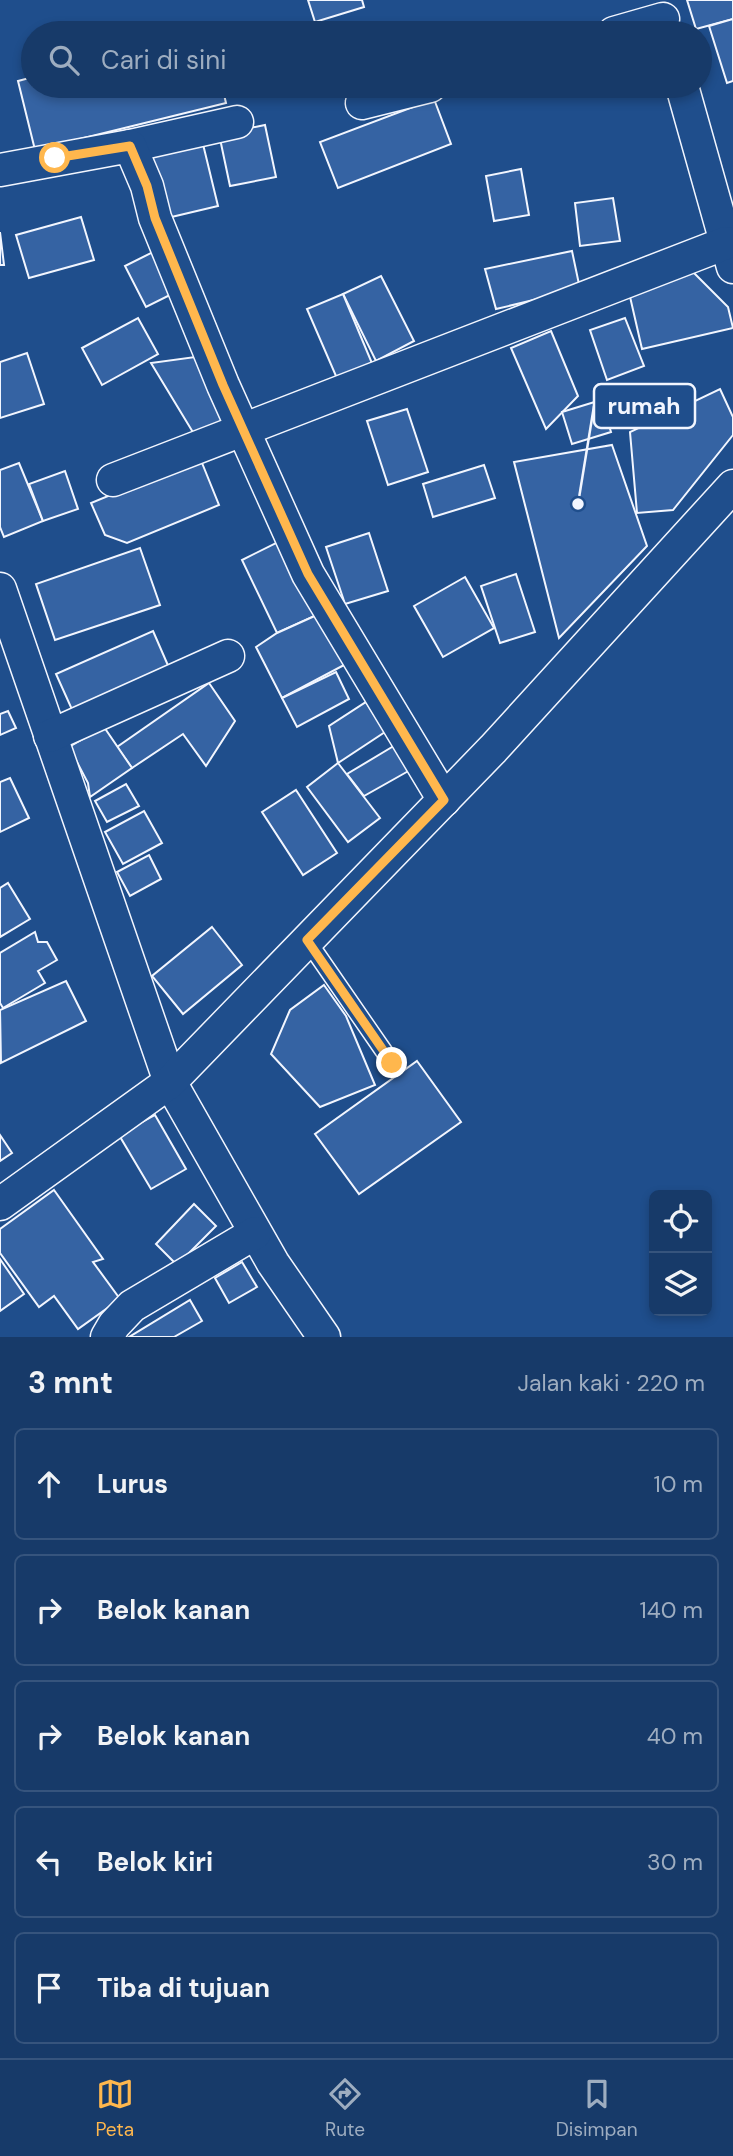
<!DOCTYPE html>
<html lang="id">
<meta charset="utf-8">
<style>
:root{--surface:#173a69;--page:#20416f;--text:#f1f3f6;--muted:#9eadc0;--line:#36547d;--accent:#ffb74d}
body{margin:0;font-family:"DM Sans",sans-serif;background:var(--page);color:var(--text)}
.controls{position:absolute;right:21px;bottom:21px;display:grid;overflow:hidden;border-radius:10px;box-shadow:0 4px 10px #0003}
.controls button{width:63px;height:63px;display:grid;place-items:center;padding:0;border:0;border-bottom:2px solid var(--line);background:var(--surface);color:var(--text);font:35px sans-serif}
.stop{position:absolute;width:21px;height:21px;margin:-16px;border:5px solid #ffb74d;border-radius:50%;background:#fff}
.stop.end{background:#ffb74d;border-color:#fff;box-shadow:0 2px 7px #0008}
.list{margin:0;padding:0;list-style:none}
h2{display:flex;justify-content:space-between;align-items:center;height:91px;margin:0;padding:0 28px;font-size:30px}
h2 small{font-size:23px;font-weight:400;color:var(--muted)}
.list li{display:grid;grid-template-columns:46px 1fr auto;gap:21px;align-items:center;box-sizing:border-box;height:112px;margin:0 14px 14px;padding:0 14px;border:2px solid var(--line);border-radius:10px}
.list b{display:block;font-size:26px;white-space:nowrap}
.list em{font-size:23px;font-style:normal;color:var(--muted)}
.icon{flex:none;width:38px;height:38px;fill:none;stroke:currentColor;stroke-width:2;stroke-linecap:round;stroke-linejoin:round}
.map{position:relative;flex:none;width:733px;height:1337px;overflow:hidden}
.search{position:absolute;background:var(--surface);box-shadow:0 4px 10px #0003;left:21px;right:21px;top:21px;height:77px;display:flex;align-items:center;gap:18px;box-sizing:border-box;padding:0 24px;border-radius:38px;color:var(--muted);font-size:26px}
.sheet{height:721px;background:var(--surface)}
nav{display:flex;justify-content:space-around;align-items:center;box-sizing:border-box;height:98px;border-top:2px solid var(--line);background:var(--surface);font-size:19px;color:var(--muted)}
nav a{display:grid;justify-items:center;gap:4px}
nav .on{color:var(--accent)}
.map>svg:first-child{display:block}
</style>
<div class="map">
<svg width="733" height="1337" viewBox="0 0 733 1337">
<rect width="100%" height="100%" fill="#1f4e8c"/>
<g fill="#3563a3" stroke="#f2f6ff" stroke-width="2">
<polygon points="308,0 362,0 364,7 315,22"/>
<polygon points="687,0 733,0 733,19 696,29"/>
<polygon points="733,19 733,81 727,83 709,26"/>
<polygon points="33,77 33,86 222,86 226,103 35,150 18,81"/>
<polygon points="434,99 451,144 338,188 320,142"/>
<polygon points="265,125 276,177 230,186 219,134"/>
<polygon points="202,140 218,206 163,219 148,153"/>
<polygon points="521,169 529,215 494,221 486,176"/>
<polygon points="613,198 620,241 580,246 575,203"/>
<polygon points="81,217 94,260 29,278 16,235"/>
<polygon points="0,232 4,265 0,265"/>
<polygon points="159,249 180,290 146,307 125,266"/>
<polygon points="572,251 580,289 496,309 485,269"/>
<polygon points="693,272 728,307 733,328 642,349 628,288"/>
<polygon points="381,276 414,341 376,361 343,294"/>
<polygon points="343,294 374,368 339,383 307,309"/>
<polygon points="138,318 158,354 102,385 82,348"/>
<polygon points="625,318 644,366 607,380 590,330"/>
<polygon points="551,331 578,396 546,429 511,348"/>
<polygon points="27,353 44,404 0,418 0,362"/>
<polygon points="195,357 229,429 194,434 151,363"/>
<polygon points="720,389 733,417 733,435 673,510 637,513 630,432"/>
<polygon points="601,400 611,432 572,444 562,412"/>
<polygon points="407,409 428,472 388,485 367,421"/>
<polygon points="612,445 647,546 559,638 514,462"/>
<polygon points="200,458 219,505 127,543 105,535 91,503"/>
<polygon points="19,463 43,521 4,537 0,527 0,470"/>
<polygon points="484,465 495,498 433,517 423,484"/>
<polygon points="65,471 78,509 43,521 29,484"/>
<polygon points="369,533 388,591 345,604 326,547"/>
<polygon points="284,539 319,614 277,633 242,560"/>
<polygon points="140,548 160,605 55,640 36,584"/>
<polygon points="516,574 535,632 500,643 481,586"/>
<polygon points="465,577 494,628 443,657 414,606"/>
<polygon points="319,614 346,664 282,698 256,647 277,633"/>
<polygon points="153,631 170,670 74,714 56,674"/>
<polygon points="336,672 349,699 297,727 282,698"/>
<polygon points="209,683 235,721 206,766 183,734 132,768 117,747"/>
<polygon points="366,702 385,732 338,763 329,726"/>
<polygon points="8,711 16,728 0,735 0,714"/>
<polygon points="104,727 132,768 90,797 88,783 69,747"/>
<polygon points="397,744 412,769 364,796 347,774"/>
<polygon points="338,763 380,818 348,842 307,787"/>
<polygon points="10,778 29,818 0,832 0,782"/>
<polygon points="126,784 139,806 107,822 95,801"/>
<polygon points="296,790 337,853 303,875 262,812"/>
<polygon points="144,811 162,843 123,864 105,832"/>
<polygon points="149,855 161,879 130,896 117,872"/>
<polygon points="8,883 30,919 0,937 0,888"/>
<polygon points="212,927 242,965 183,1014 152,976"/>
<polygon points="35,932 38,942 47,942 57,960 38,971 45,983 3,1008 0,1003 0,953"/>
<polygon points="66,981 86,1021 1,1063 0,1010"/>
<polygon points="324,985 346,1016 375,1085 320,1107 271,1054 290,1010"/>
<polygon points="417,1061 461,1122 359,1194 315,1134"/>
<polygon points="155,1115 186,1169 151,1189 119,1135"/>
<polygon points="0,1135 12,1153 0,1161"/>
<polygon points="54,1190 103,1259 93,1262 120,1299 78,1329 54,1296 39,1307 0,1253 0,1229"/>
<polygon points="194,1204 216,1226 177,1265 156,1244"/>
<polygon points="0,1259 24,1294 0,1311"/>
<polygon points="242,1262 257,1287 229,1303 215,1278"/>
<polygon points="190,1300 202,1321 174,1337 129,1337"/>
</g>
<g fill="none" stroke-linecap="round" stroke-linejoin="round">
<g stroke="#f2f6ff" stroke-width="19">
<polyline id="service" points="307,940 392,1063"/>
</g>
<g stroke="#f2f6ff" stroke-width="35">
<g id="minor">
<polyline points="614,33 663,19"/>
<polyline points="682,86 733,267"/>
<polyline points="362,103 430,86"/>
<polyline points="130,146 237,122"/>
<polyline points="0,170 130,146 147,186 155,218 223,385 308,574 444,800"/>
<polyline points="113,480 726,243"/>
<polyline points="0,589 170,1082 273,1263 324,1337"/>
<polyline points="50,736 228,656"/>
<polyline points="0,1204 170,1082 493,749 733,486"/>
<polyline points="107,1337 114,1325 132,1306 255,1233"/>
</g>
</g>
<use href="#service" stroke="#1f4e8c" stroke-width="16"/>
<use href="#minor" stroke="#1f4e8c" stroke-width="32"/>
</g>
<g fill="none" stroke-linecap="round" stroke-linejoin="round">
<polyline stroke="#ffb74d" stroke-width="9" points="55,158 130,146 147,186 155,218 223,385 308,574 444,800 307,940 392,1063"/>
</g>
<path fill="none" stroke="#f2f6ff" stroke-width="2.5" d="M578 504L594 406"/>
<circle fill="#f2f6ff" stroke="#1f4e8c" stroke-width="2.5" cx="578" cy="504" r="7"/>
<rect fill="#1f4e8c" stroke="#f2f6ff" stroke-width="2.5" x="594" y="384" width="101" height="44" rx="7"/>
<g font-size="23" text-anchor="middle" font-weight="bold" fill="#f2f6ff">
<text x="644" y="414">rumah</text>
</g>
</svg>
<div class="controls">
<button><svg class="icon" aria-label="locate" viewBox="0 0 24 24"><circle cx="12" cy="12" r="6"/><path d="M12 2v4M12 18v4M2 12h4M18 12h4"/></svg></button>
<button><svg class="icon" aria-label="layers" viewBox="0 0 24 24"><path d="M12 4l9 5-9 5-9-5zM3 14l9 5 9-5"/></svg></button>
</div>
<div class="stop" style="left:55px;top:158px"></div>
<div class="stop end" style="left:392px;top:1063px"></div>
<div class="search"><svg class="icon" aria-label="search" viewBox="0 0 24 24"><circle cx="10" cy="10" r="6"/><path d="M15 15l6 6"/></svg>Cari di sini</div>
</div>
<section class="sheet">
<h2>3 mnt<small>Jalan kaki · 220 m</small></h2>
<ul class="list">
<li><svg class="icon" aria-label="ahead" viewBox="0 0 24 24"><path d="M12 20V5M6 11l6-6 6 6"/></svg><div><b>Lurus</b></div><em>10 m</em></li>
<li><svg class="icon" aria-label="right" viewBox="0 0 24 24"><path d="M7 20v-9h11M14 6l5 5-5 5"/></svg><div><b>Belok kanan</b></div><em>140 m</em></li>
<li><svg class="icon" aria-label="right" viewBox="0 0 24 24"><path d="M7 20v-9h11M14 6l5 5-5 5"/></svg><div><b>Belok kanan</b></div><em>40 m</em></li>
<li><svg class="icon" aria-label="left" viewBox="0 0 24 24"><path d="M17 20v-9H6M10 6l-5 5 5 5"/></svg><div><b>Belok kiri</b></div><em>30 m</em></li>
<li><svg class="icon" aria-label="arrive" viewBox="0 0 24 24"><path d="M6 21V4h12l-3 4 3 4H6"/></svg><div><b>Tiba di tujuan</b></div></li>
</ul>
</section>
<nav>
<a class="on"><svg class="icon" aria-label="map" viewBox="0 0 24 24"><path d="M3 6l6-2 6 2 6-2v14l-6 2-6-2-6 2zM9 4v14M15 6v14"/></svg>Peta</a>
<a><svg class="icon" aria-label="directions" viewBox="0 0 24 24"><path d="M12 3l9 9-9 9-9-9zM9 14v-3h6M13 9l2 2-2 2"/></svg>Rute</a>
<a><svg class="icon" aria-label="saved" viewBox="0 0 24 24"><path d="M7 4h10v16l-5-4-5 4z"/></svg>Disimpan</a>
</nav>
